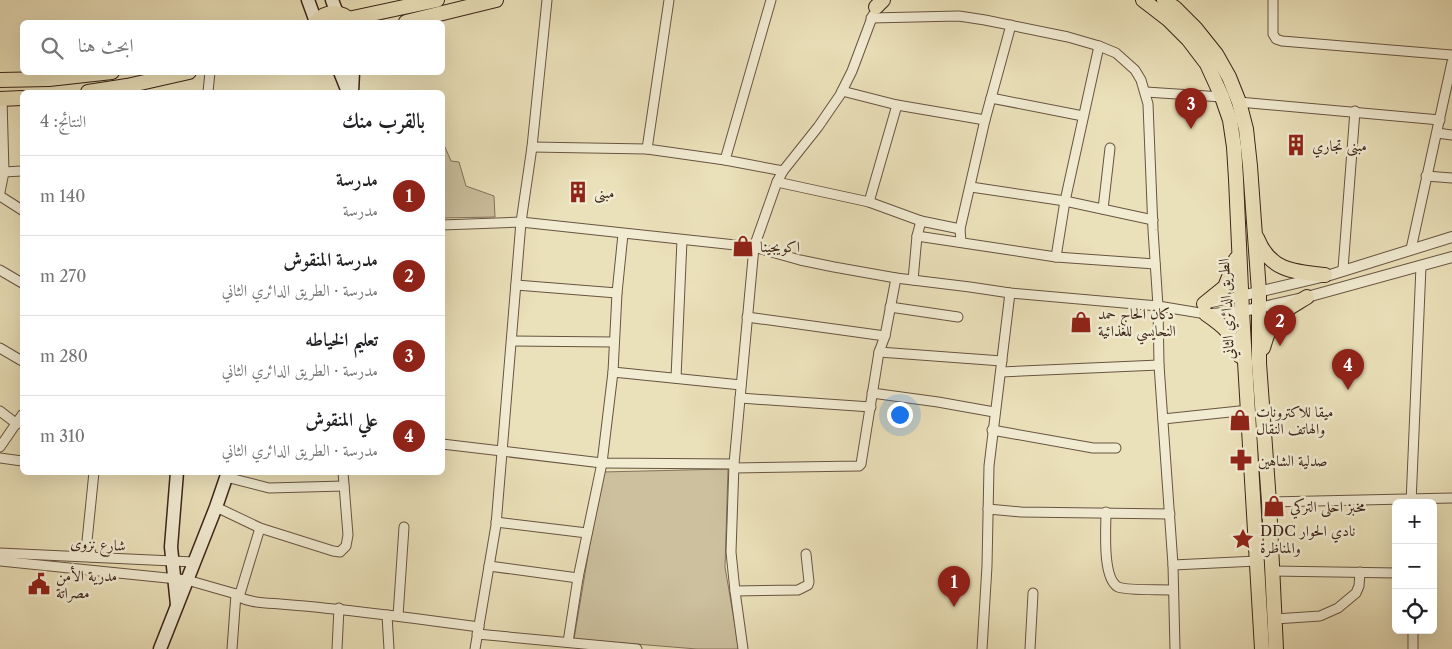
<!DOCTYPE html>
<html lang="ar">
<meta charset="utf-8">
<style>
:root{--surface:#fff;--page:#f2f2f2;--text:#202124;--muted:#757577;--line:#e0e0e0;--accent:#8f2418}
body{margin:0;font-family:"Libre Caslon Text",Amiri,serif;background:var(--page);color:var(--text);direction:rtl}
.controls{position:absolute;right:15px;bottom:15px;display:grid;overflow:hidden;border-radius:8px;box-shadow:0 5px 20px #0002}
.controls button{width:45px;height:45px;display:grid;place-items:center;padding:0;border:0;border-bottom:1px solid var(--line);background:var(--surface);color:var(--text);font:25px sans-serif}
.you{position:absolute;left:899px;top:414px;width:18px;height:18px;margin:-12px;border:4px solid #fff;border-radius:50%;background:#1a73e8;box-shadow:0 0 0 8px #1a73e833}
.badge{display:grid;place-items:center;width:32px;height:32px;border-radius:50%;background:var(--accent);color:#fff;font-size:16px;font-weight:700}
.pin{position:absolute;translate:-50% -41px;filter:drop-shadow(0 1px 2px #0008)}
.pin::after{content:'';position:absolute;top:26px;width:18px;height:15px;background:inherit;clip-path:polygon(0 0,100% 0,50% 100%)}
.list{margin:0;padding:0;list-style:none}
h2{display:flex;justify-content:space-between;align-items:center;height:65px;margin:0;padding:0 20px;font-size:21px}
h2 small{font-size:16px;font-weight:400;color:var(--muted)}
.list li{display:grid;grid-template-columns:32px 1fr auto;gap:15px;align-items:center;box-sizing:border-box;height:80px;padding:0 20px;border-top:1px solid var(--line)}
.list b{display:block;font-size:19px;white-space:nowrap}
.list p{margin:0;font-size:16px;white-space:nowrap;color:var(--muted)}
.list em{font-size:16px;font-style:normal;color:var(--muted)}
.icon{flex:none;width:28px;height:28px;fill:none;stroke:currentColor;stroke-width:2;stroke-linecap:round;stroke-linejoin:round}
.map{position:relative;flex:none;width:1452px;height:649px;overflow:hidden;direction:ltr}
.search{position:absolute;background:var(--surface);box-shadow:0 5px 20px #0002;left:20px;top:20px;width:425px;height:55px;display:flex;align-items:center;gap:12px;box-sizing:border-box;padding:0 18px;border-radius:8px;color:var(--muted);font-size:19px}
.panel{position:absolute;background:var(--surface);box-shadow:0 5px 20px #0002;left:20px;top:90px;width:425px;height:385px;border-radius:8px;direction:rtl}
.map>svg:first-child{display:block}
</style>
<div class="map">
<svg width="1452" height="649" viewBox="0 0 1452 649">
<rect width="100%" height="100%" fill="#eae0b9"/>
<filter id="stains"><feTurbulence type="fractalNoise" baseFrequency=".004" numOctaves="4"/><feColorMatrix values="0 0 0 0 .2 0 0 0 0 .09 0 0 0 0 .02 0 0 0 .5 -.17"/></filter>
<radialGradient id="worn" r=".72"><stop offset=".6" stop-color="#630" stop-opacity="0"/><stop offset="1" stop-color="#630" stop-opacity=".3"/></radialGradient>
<g fill="#ccc09e" stroke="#84725b">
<polygon points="442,140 451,161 459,162 466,186 494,196 495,217 443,218"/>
<polygon points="728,469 725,567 739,649 697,649 574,639 602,472"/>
</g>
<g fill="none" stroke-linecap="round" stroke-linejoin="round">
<g stroke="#685440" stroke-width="11">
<g id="minor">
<polyline points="1273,0 1273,34 1276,39 1282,41 1452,55"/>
<polyline points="871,18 959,16 985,20 1068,37 1099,46 1116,53 1135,70 1141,80 1148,104 1153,230 1158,306 1159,365 1173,565 1175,649"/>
<polyline points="842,91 897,105 985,120"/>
<polyline points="208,92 210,72"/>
<polyline points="1146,92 1222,97"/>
<polyline points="991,98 1083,116"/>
<polyline points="1239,102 1440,120"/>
<polyline points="1437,133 1452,135"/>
<polyline points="532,147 647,149 725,160 783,171"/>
<polyline points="647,149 669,0"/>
<polyline points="725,160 771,0"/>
<polyline points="4,172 22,171"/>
<polyline points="1426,176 1452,178"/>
<polyline points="777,182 869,202 921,221"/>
<polyline points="971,187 1065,201 1153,220"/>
<polyline points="0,192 4,172 2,99"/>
<polyline points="0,196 22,210"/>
<polyline points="869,202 897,105"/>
<polyline points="1103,209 1110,148"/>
<polyline points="442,225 521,222 754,247 800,260 834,267 896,278 970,287 1010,293 1158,306 1206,314 1242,311"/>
<polyline points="917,236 1056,257 1155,264"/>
<polyline points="961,242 960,229 985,120 1011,25"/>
<polyline points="1411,249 1452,62"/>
<polyline points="1056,257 1065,201 1099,46"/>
<polyline points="1343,269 1355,111"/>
<polyline points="0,270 22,283"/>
<polyline points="913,280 917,236 921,221 960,229"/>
<polyline points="516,285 617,293"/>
<polyline points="1209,303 1241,296"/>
<polyline points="890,307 958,317"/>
<polyline points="747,317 885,336"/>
<polyline points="512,341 614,342"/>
<polyline points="0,348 22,361"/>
<polyline points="879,352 1002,361"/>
<polyline points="613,372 741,385"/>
<polyline points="1001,372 1159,365"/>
<polyline points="676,378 682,240"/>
<polyline points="872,393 938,402 994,412"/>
<polyline points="740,398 871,407"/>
<polyline points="0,411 17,424"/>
<polyline points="1163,419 1249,410"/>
<polyline points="992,430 1093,448 1116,448"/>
<polyline points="442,444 602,463 734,464"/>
<polyline points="0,447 22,415"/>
<polyline points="0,458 22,461"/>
<polyline points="734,468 859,466 861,464 879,352 885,336 896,278"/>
<polyline points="226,477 269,488 344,486"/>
<polyline points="1269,502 1452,498"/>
<polyline points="1411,503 1421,266"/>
<polyline points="216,507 260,528 333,551 340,552 346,546 348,535 343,472"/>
<polyline points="988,509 1021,512 1170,514"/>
<path d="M1106,512C1106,529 1102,578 1118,587C1128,591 1161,589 1173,590"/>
<polyline points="496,522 587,533"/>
<polyline points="0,553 194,562"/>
<polyline points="92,557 87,541 94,472"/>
<path d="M0,561L187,580L236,594C243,603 269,603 280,604C347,609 413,618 479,627"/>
<polyline points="1173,565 1257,561"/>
<polyline points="489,566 578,578"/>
<polyline points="1273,571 1396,573"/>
<polyline points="735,591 798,590 808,585 809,582 806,554"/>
<polyline points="239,597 260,528"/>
<polyline points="387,615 389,649"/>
<polyline points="398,616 404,527"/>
<polyline points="1275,619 1320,616 1338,608 1356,593 1359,586 1360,572"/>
<polyline points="477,634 637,649"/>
<polyline points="568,642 578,578 602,463 613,372 617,293 623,234"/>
<polyline points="232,649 236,594"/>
<polyline points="337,649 339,608"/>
<polyline points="475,649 496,525 521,222 532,147 547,0"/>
<polyline points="743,649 735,591 731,552 734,464 754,247 777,182 783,171 818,127 840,95 852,71 873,15"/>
<polyline points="982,649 987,566 989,466 1010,293"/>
<polyline points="1030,649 1033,593"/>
<polyline points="1413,649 1413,630"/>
</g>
</g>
<g stroke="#685440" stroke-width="12">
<g id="tertiary">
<polyline points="1241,296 1330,275 1452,237"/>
<polyline points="1242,311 1259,308 1307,297 1452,257"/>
</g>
</g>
<g stroke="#3c2518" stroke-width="15">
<g id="secondary">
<polyline points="308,0 316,22"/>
<polyline points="332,0 337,13"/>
<polyline points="340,72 348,92"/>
<polyline points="352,92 353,72"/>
<polyline points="177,605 171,547 177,472"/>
<polyline points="160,649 216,507 228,472"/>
</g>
</g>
<g stroke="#3c2518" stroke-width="16">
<g id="primary">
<polyline points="1143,0 1169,20 1188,39 1207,64 1222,97 1230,120 1234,147 1236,179 1242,311 1262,649"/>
<polyline points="1164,0 1175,8 1196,29 1216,54 1229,77 1239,102 1246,129 1250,166 1259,292 1259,363 1269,502 1276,649"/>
<polyline points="876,7 883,0"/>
<polyline points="348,19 437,0"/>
<path d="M316,22C326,10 341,10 352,22"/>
<polyline points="406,22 496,0"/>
<polyline points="0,80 49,79 112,72"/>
<polyline points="88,92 127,86 189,72"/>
<polyline points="0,99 22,98"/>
<path d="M1257,238C1270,271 1294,272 1325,275"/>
<polyline points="1204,304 1225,287 1236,259"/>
<path d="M1206,314C1225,327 1232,333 1240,356"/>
<path d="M1263,348C1272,315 1279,314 1307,297"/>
</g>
</g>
<use href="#minor" stroke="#f1ebd2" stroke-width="9"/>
<use href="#tertiary" stroke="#f1ebd2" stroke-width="10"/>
<use href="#secondary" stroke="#f1ebd2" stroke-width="12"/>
<use href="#primary" stroke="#eae0b9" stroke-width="14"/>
</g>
<defs>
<g id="building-bare" transform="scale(1.725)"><path d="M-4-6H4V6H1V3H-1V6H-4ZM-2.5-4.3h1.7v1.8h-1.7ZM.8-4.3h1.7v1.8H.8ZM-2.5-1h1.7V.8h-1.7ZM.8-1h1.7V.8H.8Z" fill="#8f2418" stroke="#f1ebd2" stroke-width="2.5" paint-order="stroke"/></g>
<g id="shop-bare" transform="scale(1.725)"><path d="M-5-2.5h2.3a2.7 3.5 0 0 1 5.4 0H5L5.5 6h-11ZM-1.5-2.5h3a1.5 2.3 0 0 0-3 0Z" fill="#8f2418" stroke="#f1ebd2" stroke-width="2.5" paint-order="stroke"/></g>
<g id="pharmacy-bare" transform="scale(1.725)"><path d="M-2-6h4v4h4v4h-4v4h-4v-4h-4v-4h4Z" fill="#8f2418" stroke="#f1ebd2" stroke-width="2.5" paint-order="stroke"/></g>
<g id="sight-bare" transform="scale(1.725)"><path d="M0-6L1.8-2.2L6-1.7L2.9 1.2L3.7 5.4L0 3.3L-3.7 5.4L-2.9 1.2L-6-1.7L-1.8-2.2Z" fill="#8f2418" stroke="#f1ebd2" stroke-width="2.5" paint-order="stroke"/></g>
<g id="civic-bare" transform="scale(1.725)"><path d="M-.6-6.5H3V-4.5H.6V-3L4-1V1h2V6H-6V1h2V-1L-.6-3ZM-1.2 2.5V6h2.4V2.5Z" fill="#8f2418" stroke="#f1ebd2" stroke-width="2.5" paint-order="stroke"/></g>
</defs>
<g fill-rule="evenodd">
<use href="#building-bare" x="1296" y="145"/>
<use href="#building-bare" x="578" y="192"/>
<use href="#shop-bare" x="743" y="246"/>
<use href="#shop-bare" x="1081" y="322"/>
<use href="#shop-bare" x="1240" y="420"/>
<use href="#pharmacy-bare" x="1241" y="460"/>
<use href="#shop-bare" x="1274" y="506"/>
<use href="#sight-bare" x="1243" y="539"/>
<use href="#civic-bare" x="39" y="584"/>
</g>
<g text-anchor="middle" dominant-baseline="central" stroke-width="5" stroke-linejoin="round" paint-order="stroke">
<g font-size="15" fill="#3c2518" stroke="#f1ebd2" text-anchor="start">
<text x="1312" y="145">مبنى تجاري</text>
<text x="594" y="192">مبنى</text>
<text x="760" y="246">اكويجينا</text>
<text x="1098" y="313">دكان الحاج حمد<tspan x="1098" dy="17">النحايسي للغذائية</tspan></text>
<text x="1256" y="411">ميقا للاكترونات<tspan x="1256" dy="17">والهاتف النقال</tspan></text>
<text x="1258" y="460">صدلية الشاهين</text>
<text x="1290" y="506">مخبز احلى التركي</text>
<text x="1260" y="530">DDC نادي الحوار<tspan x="1260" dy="17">والمناظرة</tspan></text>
<text x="56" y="575">مدرية الأمن<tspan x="56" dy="17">مصراتة</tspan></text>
</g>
<g font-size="15" fill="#3c2518" stroke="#f1ebd2">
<text transform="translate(1226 309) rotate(-93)">الطريق الدائري الثاني</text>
<text transform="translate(98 544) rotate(3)">شارع نزوى</text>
</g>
</g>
<rect width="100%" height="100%" filter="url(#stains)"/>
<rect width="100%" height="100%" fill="url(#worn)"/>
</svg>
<div class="controls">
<button>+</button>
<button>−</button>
<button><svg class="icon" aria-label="locate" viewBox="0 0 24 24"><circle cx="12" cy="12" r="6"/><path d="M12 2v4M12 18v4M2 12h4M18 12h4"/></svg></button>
</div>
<div class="you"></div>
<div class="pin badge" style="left:954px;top:607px">1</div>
<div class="pin badge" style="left:1280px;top:346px">2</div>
<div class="pin badge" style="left:1191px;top:129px">3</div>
<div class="pin badge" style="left:1348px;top:390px">4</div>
<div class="search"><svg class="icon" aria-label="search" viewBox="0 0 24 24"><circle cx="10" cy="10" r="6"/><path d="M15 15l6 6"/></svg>ابحث هنا</div>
<section class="panel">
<h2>بالقرب منك<small>النتائج: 4</small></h2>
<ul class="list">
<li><span class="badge">1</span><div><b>مدرسة</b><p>مدرسة</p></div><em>140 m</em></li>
<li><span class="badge">2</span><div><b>مدرسة المنقوش</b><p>مدرسة · الطريق الدائري الثاني</p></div><em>270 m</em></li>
<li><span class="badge">3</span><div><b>تعليم الخياطه</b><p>مدرسة · الطريق الدائري الثاني</p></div><em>280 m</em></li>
<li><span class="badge">4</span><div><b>علي المنقوش</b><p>مدرسة · الطريق الدائري الثاني</p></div><em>310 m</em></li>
</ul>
</section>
</div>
